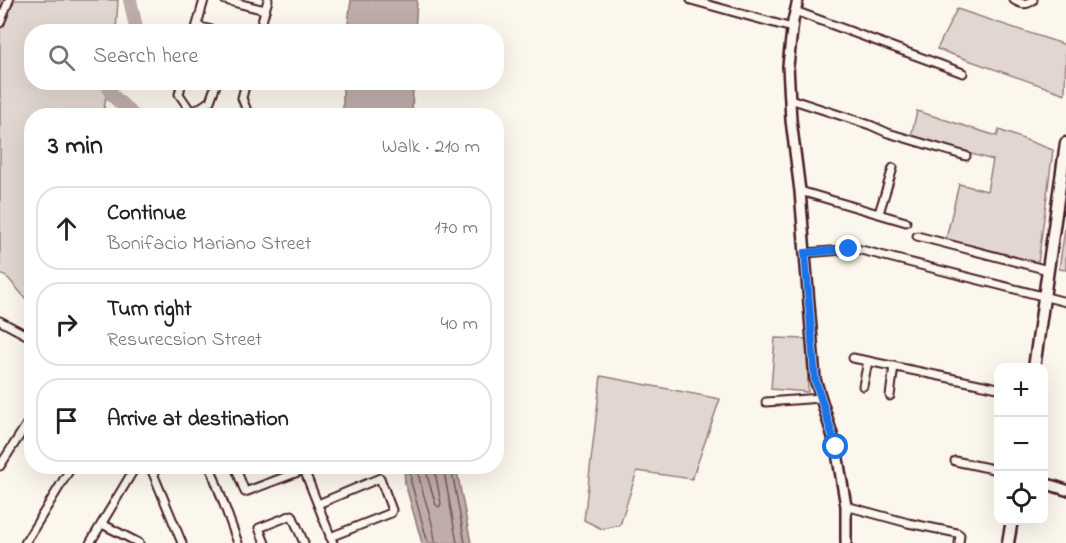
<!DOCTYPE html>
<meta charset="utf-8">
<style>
:root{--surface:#fff;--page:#f6f6f6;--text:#202124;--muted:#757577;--line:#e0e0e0}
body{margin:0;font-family:"Indie Flower",sans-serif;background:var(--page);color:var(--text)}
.controls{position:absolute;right:18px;bottom:18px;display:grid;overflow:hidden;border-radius:12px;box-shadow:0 6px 24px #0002}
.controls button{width:54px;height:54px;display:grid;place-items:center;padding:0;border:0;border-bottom:2px solid var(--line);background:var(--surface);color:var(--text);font:30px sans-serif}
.stop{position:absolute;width:18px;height:18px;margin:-14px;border:4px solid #1a73e8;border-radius:50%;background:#fff}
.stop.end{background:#1a73e8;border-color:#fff;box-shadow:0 2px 6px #0008}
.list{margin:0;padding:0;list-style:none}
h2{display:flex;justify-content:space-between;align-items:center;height:78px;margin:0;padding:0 24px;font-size:26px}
h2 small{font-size:20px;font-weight:400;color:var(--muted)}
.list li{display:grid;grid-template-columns:39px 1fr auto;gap:18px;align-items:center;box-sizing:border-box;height:84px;margin:0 12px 12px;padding:0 12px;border:2px solid var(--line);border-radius:24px}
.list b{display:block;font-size:22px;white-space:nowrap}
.list p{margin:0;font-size:20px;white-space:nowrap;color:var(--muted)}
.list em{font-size:20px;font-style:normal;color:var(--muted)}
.icon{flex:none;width:33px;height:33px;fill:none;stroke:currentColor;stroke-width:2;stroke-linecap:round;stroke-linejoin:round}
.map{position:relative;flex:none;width:1066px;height:543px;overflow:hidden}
.search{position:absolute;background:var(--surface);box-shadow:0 6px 24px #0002;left:24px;top:24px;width:480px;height:66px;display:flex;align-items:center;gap:15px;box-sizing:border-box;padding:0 21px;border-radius:24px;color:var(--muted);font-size:22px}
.panel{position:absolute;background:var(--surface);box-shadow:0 6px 24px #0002;left:24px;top:108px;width:480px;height:366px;border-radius:24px}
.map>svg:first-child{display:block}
</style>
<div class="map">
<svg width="1066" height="543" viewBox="0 0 1066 543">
<rect width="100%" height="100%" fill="#fbf7ec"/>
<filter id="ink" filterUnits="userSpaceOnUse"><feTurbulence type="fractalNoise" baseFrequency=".0167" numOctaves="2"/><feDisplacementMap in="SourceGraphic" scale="12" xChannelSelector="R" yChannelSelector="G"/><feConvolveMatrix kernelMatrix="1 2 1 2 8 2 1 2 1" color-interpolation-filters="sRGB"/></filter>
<g filter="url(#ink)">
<g fill="#e2d7d0" stroke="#967b7e" stroke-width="1.5">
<polygon points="0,0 118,0 116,31 32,32 32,82 108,83 103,115 32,116 31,305 9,279 0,273"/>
<polygon points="957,9 1066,45 1065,94 937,49"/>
<polygon points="917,111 997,136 999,130 1053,150 1038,263 945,243 959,184 987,191 993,160 911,137"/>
<polygon points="1066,222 1066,270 1059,269"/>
<polygon points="775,338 807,339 808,392 771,389"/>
<polygon points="601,376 720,399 692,479 637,471 620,525 602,529 584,520"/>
</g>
<g fill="#bfadaa" stroke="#907477" stroke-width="1.5">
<polygon points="351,0 417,0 415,31 347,31"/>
<polygon points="343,83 413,83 412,115 343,115"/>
<polygon points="404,467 456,467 471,543 422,543 405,483"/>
</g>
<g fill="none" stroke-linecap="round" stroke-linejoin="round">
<g stroke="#79585e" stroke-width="1.5">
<polyline points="410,466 411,482 428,543"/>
<path d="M417,466C420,493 434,517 435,543"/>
<polyline points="426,466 428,479 436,505 439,507 441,504 434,466"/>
<polyline points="443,466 457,543"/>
<polyline points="451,466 465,543"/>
</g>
<g stroke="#bfadaa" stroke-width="14">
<polyline points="130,0 137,32"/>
<polyline points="114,82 109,87 112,95 134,116"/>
</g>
<g stroke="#4a1f2b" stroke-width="11">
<g id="street">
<polyline points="225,0 265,10"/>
<polyline points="691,0 792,28"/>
<path d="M1014,0C1021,4 1026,6 1033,0"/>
<polyline points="795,11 963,73"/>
<polyline points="0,23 9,0"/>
<polyline points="197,26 219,32"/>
<polyline points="195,32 204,0"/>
<polyline points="259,32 268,0"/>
<polyline points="182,82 179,94 194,116"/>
<polyline points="246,82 242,98 249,116"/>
<polyline points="790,99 870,125 888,133 966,156"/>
<polyline points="192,113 210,101 217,82"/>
<polyline points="800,191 906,222"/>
<polyline points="879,213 893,168"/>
<polyline points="917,236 1048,270"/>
<polyline points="805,253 857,249 1066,302"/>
<polyline points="0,321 32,338"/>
<polyline points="853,358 998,388"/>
<polyline points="863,386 868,361"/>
<polyline points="890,396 894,366"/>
<polyline points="766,402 821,398"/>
<polyline points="955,461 998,470"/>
<polyline points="0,466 32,416"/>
<polyline points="150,466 182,543"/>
<polyline points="210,466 238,543"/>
<polyline points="235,466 245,492 314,466"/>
<polyline points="303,467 333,543"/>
<polyline points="318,504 380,478 392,510 391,513 330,537"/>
<polyline points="846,506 908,523 957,533 960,535 959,543"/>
<polyline points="102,524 139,543"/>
<polyline points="25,543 72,466"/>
<polyline points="90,543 136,466"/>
<polyline points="265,543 259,528 292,515 304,543"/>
</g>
</g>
<g stroke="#4a1f2b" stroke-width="14">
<g id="secondary">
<polyline points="798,0 793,21 788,66 791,120 800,191 815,379 836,447 846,506 846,543"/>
<polyline points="1044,483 1066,490"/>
</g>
</g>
<g stroke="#4a1f2b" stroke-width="15">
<g id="primary">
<polyline points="1034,368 1066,143"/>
<polyline points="1008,543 1012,520"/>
</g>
</g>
<use href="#street" stroke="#fbf7ec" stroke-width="7"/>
<use href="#secondary" stroke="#fbf7ec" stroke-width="9"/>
<use href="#primary" stroke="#fbf7ec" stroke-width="10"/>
</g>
</g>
<g fill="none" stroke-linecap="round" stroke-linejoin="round" filter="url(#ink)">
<polyline stroke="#1a73e8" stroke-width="8" points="836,447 815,379 805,253 849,249"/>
</g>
</svg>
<div class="controls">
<button>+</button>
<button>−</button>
<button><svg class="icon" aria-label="locate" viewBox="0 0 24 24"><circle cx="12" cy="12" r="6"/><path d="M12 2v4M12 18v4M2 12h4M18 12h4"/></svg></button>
</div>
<div class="stop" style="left:836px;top:447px"></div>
<div class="stop end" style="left:849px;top:249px"></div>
<div class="search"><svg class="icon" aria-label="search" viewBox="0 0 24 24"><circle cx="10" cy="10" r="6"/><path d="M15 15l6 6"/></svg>Search here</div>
<section class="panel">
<h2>3 min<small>Walk · 210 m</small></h2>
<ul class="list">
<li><svg class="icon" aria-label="ahead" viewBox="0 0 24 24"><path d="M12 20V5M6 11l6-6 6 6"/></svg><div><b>Continue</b><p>Bonifacio Mariano Street</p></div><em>170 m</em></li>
<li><svg class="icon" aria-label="right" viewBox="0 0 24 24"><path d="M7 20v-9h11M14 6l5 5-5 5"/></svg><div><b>Turn right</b><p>Resurecsion Street</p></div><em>40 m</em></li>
<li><svg class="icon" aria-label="arrive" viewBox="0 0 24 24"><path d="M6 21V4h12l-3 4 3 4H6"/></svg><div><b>Arrive at destination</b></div></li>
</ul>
</section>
</div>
